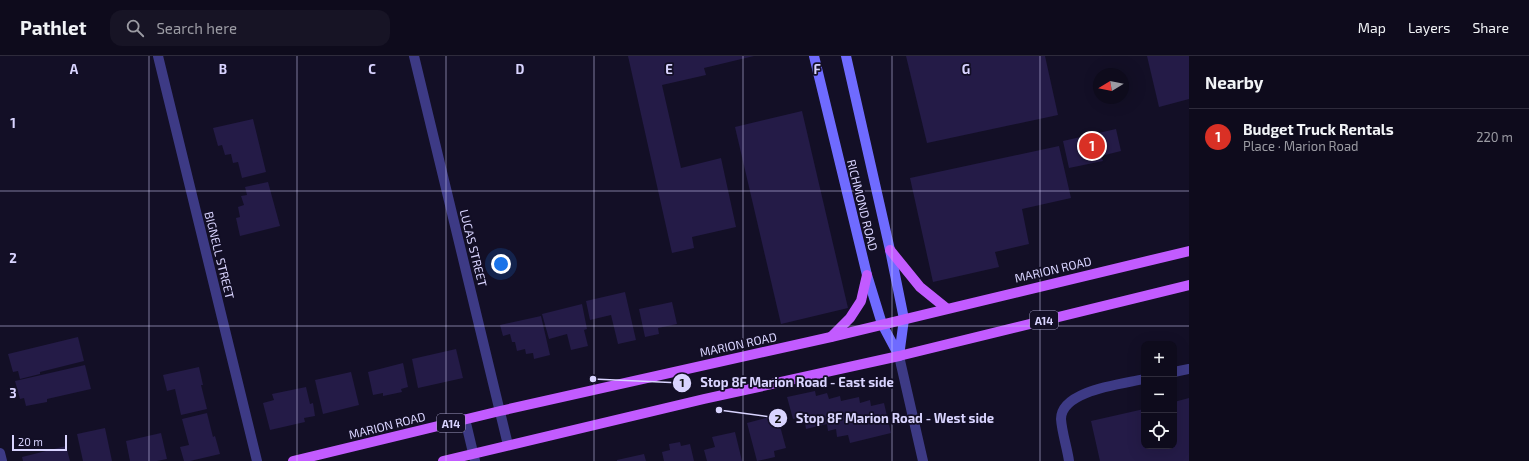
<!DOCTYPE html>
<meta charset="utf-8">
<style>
:root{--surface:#0e0b1c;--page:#171425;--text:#f1f3f6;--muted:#9b9ba3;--line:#2e2b3b;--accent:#d93025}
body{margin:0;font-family:"Exo 2",sans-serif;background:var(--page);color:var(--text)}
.controls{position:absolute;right:12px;bottom:12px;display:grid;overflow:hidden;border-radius:8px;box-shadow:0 4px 16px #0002}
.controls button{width:36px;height:36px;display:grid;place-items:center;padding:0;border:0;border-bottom:1px solid var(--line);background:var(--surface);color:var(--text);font:20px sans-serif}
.compass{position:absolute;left:1093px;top:12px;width:36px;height:36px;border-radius:50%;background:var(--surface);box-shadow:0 4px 16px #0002;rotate:260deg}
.scale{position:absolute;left:12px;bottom:10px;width:55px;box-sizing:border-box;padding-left:4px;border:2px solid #d9d4ff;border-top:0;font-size:11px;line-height:14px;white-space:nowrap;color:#d9d4ff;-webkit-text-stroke:3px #130f26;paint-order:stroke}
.you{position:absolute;left:501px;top:208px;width:14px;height:14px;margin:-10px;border:3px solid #fff;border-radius:50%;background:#1a73e8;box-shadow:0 0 0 6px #1a73e833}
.badge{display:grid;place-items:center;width:26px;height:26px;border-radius:50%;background:var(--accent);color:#fff;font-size:13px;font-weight:700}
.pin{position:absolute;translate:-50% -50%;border:2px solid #fff;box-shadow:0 1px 4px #0006}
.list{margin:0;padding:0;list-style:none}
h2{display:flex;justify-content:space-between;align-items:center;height:52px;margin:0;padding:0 16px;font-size:17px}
h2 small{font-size:13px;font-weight:400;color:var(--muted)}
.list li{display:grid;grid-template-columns:26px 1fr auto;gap:12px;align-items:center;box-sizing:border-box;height:56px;padding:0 16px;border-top:1px solid var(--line)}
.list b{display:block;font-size:15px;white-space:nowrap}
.list p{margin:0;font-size:13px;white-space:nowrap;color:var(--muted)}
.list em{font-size:13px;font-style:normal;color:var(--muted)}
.icon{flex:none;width:22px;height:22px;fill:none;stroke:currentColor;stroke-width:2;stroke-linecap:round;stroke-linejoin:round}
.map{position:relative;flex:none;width:1189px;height:405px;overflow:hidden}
header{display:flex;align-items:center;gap:24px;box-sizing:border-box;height:56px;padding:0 20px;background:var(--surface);border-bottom:1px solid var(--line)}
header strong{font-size:19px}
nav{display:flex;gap:22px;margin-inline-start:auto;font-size:14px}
.search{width:280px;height:36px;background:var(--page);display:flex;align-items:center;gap:10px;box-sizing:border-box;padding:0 14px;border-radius:12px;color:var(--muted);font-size:15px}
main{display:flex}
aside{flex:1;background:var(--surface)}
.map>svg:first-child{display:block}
</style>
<header>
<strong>Pathlet</strong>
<div class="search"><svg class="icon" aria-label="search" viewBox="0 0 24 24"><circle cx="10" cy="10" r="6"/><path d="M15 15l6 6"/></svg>Search here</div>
<nav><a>Map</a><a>Layers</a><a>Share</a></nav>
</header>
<main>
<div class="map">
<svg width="1189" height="405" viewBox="0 0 1189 405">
<rect width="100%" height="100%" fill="#130f26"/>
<g fill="#241b47">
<polygon points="628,0 754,0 704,12 706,19 662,29 681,112 721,102 736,171 692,181 694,192 672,197"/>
<polygon points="906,0 1045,0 1058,59 927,87"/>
<polygon points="1147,0 1189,0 1189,43 1159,51"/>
<polygon points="802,55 848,252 781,268 735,71"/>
<polygon points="253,63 266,116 242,122 238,106 233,107 231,98 225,99 222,89 218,90 213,72"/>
<polygon points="1116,73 1121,95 1101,100 1103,105 1069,112 1063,85"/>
<polygon points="1059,90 1071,142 1022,153 1029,188 995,196 999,211 933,226 910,122"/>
<polygon points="268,126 280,170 240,180 236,162 240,161 238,151 244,149 241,140 247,139 245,131"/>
<polygon points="625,236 636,284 618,288 611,259 590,264 586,245"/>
<polygon points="672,246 677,268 658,272 659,278 645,281 639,253"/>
<polygon points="582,248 587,273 584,274 588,290 571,294 567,278 549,283 542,258"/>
<polygon points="541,260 550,299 534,303 533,297 526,298 525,293 517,295 515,286 512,286 510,278 503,280 500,269"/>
<polygon points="78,281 84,305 40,316 40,318 20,323 18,315 13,316 8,298"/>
<polygon points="456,293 463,322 418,332 412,303"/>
<polygon points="403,307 408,331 401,333 402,336 383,340 383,337 373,339 368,316"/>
<polygon points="85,309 91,333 47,343 47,346 26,350 24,342 20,343 15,325"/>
<polygon points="199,311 203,329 201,329 207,353 181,359 175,333 167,335 163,319"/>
<polygon points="351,316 359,349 323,358 315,324"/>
<polygon points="306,331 310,348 313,347 315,360 304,362 305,366 270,374 263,347 274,344 272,338"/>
<polygon points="815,335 816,340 827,337 829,343 840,340 841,345 859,341 860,347 870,344 871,350 884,347 891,377 850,387 848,379 837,381 836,373 828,375 827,368 806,373 804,361 793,363 787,341"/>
<polygon points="1189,342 1189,405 1100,405 1091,365 1144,353 1144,390 1174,390 1174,346"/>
<polygon points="207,357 213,381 215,380 220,398 190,405 184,405 180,391 189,389 182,363"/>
<polygon points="777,359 786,392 774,395 775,401 757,405 747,367"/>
<polygon points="105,372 112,405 83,405 77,378"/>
<polygon points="735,376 742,405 707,405 704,394 715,391 712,381"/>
<polygon points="161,377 167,403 157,405 130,405 126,385"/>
<polygon points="680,386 681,390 690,388 694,405 664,405 662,396 670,394 669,388"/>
<polygon points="66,390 70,405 23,405 22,401"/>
<polygon points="644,398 646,405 617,405 617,404"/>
</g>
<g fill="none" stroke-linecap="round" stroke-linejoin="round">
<g stroke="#3d3a85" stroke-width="10">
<polyline points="1174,316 1189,313"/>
<path d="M1069,405C1067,391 1062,377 1061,363C1061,334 1123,328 1144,323"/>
</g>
<g stroke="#3d3a85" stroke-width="10">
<polyline points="158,0 257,405"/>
<polyline points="414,0 508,389"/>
<polyline points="899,300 923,405"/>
<polyline points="465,363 475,405"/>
<polyline points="0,397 2,405"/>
</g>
<g stroke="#6f6bff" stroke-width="10">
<polyline points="814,0 867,219 882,268 899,300"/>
<polyline points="846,0 890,194 904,263 899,300"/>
</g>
<g stroke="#c25bff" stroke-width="10">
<polyline points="890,194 920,231 946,252"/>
<polyline points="831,281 850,262 861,245 867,219"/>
<polyline points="293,405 500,355 831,281 1189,195"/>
<polyline points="443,405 704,343 899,300 1189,229"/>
</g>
</g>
<path fill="none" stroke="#d9d4ff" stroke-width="1" stroke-opacity="0.55" d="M149,0V405M297,0V405M446,0V405M594,0V405M743,0V405M892,0V405M1040,0V405M0,135H1189M0,270H1189"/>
<g text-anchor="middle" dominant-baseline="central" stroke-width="3.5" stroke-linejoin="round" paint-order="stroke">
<g fill="#130f26" stroke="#9e99be" stroke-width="1">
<rect x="1030" y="255" width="28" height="18" rx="3"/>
<rect x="437" y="358" width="28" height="18" rx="3"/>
</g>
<g font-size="11" font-weight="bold" fill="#d9d4ff">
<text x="1044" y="264">A14</text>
<text x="451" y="367">A14</text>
</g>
<g font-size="12" fill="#d9d4ff" stroke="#130f26">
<text transform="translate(863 149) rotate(76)">RICHMOND ROAD</text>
<text transform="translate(474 192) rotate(76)">LUCAS STREET</text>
<text transform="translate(220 199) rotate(76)">BIGNELL STREET</text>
<text transform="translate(1053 213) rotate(-13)">MARION ROAD</text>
<text transform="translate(738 288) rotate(-12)">MARION ROAD</text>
<text transform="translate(387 369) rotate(-14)">MARION ROAD</text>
</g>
</g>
<g font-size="13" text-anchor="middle" font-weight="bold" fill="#d9d4ff" stroke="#130f26" stroke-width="3.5" stroke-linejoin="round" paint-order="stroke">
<text x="74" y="18">A</text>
<text x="223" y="18">B</text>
<text x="372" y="18">C</text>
<text x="520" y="18">D</text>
<text x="669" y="18">E</text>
<text x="817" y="18">F</text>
<text x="966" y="18">G</text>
<text x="13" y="72">1</text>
<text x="13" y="207">2</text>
<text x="13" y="342">3</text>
</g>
<path fill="none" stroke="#d9d4ff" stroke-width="1.5" d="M593 323L682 327M719 354L778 362"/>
<g fill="#d9d4ff" stroke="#130f26" stroke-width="1.5">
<circle cx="593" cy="323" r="4"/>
<circle cx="719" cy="354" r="4"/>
<circle cx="682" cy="327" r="10"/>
<circle cx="778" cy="362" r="10"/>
</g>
<g font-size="12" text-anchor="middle" font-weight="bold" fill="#111">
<text x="682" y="331">1</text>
<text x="778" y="367">2</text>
</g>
<g font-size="13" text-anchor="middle" font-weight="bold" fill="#d9d4ff" stroke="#130f26" stroke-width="3.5" stroke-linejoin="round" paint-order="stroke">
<text x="797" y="331">Stop 8F Marion Road - East side</text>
<text x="895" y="367">Stop 8F Marion Road - West side</text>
</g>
</svg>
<div class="controls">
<button>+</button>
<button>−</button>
<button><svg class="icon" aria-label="locate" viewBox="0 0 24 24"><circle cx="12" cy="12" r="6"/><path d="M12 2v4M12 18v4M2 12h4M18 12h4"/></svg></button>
</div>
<svg class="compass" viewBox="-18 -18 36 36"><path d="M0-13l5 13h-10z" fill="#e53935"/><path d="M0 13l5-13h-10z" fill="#9b9ba3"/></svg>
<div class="scale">20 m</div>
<div class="you"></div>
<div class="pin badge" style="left:1092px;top:90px">1</div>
</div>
<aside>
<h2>Nearby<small></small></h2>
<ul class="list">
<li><span class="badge">1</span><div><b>Budget Truck Rentals</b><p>Place · Marion Road</p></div><em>220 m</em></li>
</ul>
</aside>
</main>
